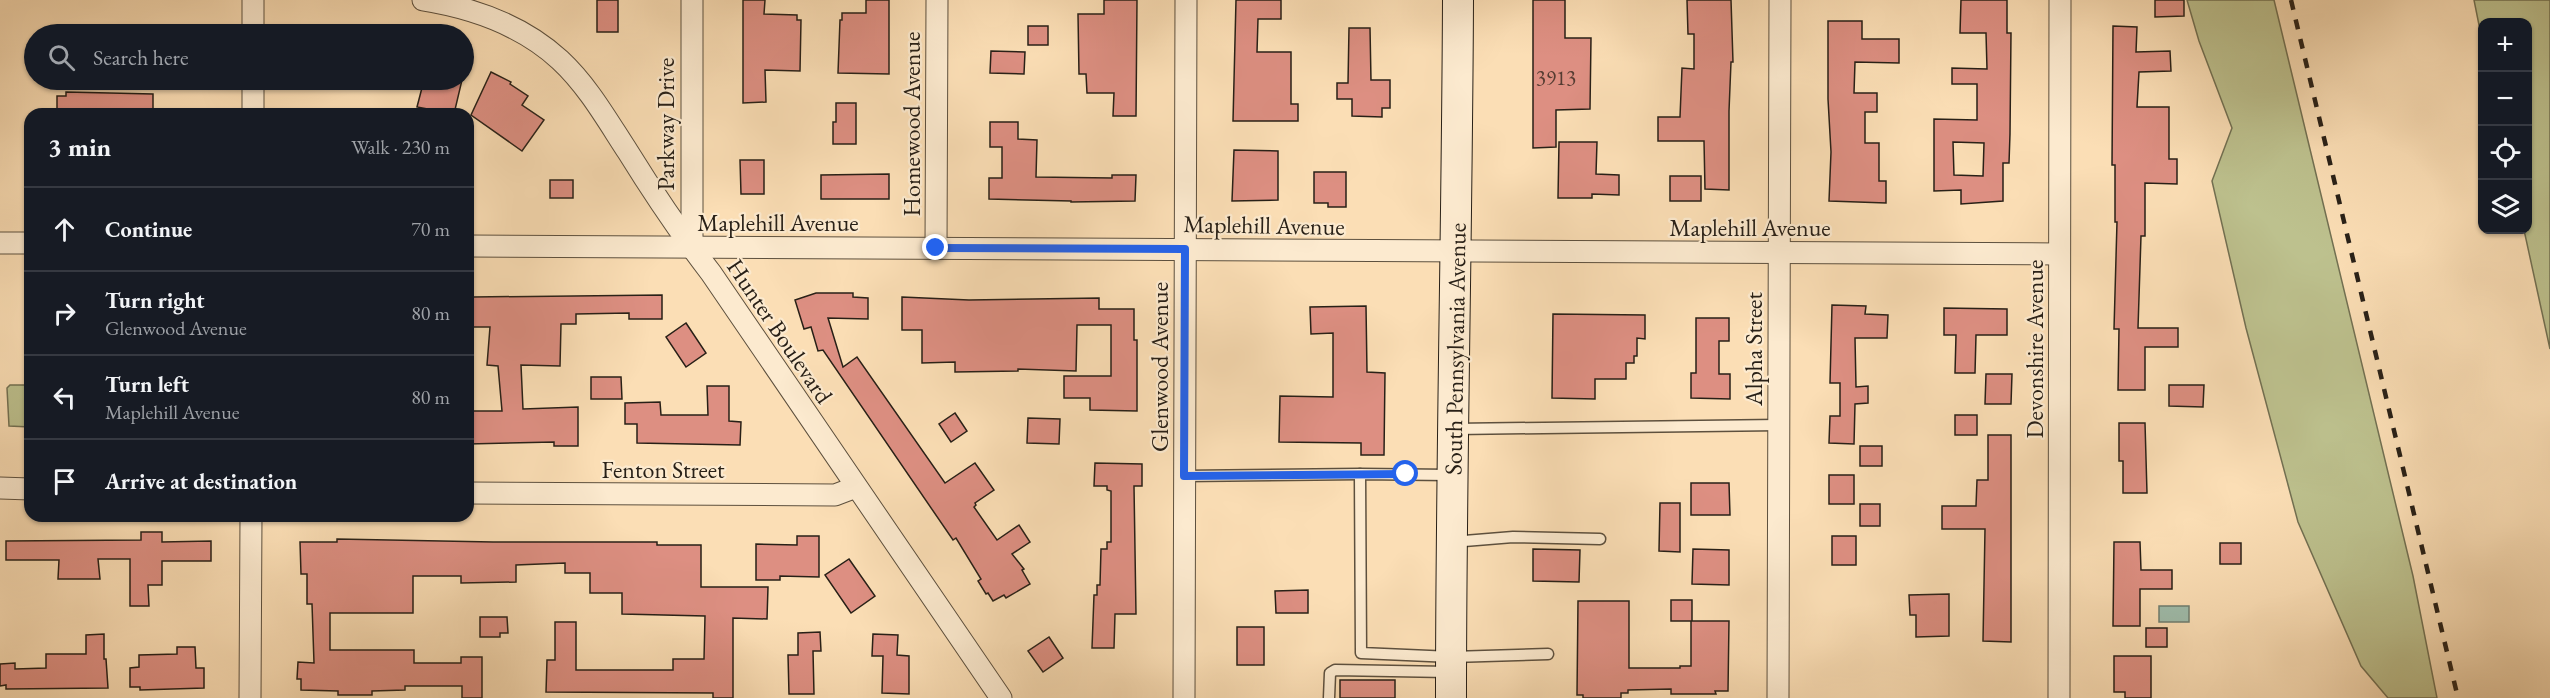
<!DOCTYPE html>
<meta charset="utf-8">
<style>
:root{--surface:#171b24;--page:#20242c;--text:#f1f3f6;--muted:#9ea1a6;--line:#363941}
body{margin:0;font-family:"EB Garamond",serif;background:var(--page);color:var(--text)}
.controls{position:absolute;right:18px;top:18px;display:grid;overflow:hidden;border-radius:12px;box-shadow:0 2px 4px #0004}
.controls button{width:54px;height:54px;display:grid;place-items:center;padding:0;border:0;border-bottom:2px solid var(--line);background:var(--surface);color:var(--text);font:30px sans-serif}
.stop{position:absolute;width:18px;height:18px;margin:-14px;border:4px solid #2563eb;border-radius:50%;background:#fff}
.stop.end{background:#2563eb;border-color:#fff;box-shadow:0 2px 6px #0008}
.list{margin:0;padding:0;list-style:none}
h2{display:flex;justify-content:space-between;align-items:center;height:78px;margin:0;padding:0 24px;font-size:26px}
h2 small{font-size:20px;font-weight:400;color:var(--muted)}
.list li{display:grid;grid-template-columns:39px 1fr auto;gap:18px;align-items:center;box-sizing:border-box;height:84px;padding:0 24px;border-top:2px solid var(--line)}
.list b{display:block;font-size:22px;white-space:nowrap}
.list p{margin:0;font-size:20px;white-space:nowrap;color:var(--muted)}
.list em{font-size:20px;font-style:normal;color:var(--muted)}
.icon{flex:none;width:33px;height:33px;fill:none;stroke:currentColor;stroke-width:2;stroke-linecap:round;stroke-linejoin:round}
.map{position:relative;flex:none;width:2550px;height:698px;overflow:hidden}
.search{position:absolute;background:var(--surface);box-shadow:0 2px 4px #0004;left:24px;top:24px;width:450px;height:66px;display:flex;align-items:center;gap:15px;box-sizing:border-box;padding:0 21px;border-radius:33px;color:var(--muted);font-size:22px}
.panel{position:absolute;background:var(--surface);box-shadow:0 2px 4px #0004;left:24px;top:108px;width:450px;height:414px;border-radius:18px}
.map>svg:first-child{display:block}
</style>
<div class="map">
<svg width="2550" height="698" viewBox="0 0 2550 698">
<rect width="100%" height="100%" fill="#fbdeb5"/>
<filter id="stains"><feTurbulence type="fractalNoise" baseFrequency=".00333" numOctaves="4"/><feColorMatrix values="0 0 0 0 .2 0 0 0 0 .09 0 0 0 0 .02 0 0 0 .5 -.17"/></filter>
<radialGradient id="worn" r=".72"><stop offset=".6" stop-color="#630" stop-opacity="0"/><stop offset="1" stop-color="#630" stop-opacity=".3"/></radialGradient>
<g fill="#bdc18e" stroke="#727052" stroke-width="1.5">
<polygon points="2187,0 2274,0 2413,576 2437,698 2388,698 2361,666 2298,522 2246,328 2212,181 2232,128 2199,41"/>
<polygon points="2474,0 2550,0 2550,349 2524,230 2528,230 2528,22 2482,22 2482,40"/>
<polygon points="10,385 30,385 30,427 9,426 7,388"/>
</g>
<rect fill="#9fbcab" stroke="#6f7e70" stroke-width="1.5" x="2159" y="606" width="30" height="16"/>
<g fill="#dd8f82" stroke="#282017" stroke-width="1.5" fill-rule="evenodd">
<rect x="597" y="0" width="21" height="32"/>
<polygon points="743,0 765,0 764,14 797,15 797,20 801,20 800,71 765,70 766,102 743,103"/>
<polygon points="866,0 889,0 889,74 838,73 840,20 842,20 842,13 866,13"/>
<polygon points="1104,0 1137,0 1136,116 1113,116 1114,93 1087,93 1086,74 1079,74 1078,14 1104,14"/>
<polygon points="1236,0 1281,0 1281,19 1258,19 1257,52 1291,52 1291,104 1298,104 1298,121 1233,121"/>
<polygon points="1533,0 1565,0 1565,38 1591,38 1590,109 1556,110 1556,147 1533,148"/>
<polygon points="1687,0 1731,0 1733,62 1731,62 1729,111 1729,190 1705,189 1704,141 1658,141 1658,117 1680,117 1682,68 1694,69 1694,34 1688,34"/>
<path d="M1961,0H2007V33H2011L2010,134L2009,163H2003V201L1961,204V190L1934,191V119L1977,120V84H1952V68L1987,69L1986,33H1960ZM1953,142L1984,143L1983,176L1954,175Z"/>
<polygon points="2155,0 2184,0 2184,16 2155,17"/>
<polygon points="1828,21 1862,21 1862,39 1899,39 1899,63 1855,62 1854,93 1877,93 1877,112 1865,112 1865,143 1879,143 1879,181 1886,181 1886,203 1829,201 1831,152 1828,99"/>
<rect x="1028" y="26" width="20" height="19"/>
<polygon points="2113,26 2137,27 2136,52 2170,51 2171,71 2139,72 2137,107 2169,107 2169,159 2177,159 2177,184 2145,183 2145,236 2141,236 2138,328 2178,328 2178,347 2145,347 2145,390 2118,390 2119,329 2114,329 2117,222 2115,222 2115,165 2112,165"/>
<polygon points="1349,28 1370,28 1371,80 1390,80 1390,108 1382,108 1382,117 1352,116 1352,99 1337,99 1337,83 1348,83"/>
<polygon points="991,51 1025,52 1024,74 990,73"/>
<polygon points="491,72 511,82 510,84 528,96 522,105 544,120 522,151 471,115"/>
<polygon points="424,80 462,80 454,114 417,107"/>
<polygon points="66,92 153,94 153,113 57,112 57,96 66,96"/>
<polygon points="836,103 856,103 856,144 833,144 833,122 836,122"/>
<polygon points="990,122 1018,122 1018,139 1037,140 1036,177 1112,178 1112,175 1136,175 1135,201 1071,202 1071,201 989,199 989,178 1002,178 1002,147 990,147"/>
<polygon points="1559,142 1597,142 1596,174 1619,175 1619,195 1592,194 1592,198 1558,198"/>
<polygon points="1234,150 1278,151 1278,200 1232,201"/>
<polygon points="740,160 764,160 764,194 741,194"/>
<polygon points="1314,172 1346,172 1346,207 1328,207 1328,203 1314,203"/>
<polygon points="889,174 889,199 821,199 821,175"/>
<rect x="1670" y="176" width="31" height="25"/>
<rect x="550" y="180" width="23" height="18"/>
<polygon points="816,293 853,293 853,297 868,298 868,319 828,318 843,367 857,357 945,483 975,463 994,490 975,503 976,505 974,507 997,540 1019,525 1030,542 1012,554 1024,569 1022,570 1030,584 1006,598 1004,595 993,601 988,593 986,594 978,581 981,579 956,538 953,540 823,350 818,351 811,327 804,329 795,300"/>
<polygon points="662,295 662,319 629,319 629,313 576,314 576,324 561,324 560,366 521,365 523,409 578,407 578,446 554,446 554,442 468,444 468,418 473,418 473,411 502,411 498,366 487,365 490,327 473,327 473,297"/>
<polygon points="902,297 969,300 1099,298 1099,309 1134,309 1134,340 1137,340 1137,411 1090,410 1090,398 1064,398 1064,376 1111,376 1111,325 1077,325 1076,371 1018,369 1018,371 955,372 955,362 922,363 922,330 902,330"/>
<polygon points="1832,305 1866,306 1865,314 1888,315 1887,338 1855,338 1856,387 1868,386 1868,403 1855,404 1854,444 1829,443 1830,416 1840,416 1840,383 1830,383"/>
<polygon points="1366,306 1367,372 1385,373 1384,455 1361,455 1361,443 1279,442 1280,396 1333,397 1333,333 1311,334 1310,307"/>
<polygon points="1944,308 2007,309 2007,335 1976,335 1975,373 1955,373 1956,335 1944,335"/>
<polygon points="1553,314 1645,315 1645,339 1637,338 1637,356 1634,356 1634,363 1626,363 1626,379 1595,379 1595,399 1552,398"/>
<polygon points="1696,318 1729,318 1729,341 1719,341 1719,374 1730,374 1730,399 1691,398 1691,373 1696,373"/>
<polygon points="686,323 706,353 686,367 666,337"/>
<polygon points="1986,374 2012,374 2011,404 1985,404"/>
<polygon points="591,377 621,377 622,399 591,399"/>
<polygon points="2169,385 2204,385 2203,407 2169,406"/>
<polygon points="707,386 729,386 729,421 741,422 740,445 637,443 637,424 625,424 625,403 660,402 661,415 708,415"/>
<polygon points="955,413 967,431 951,442 939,424"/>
<rect x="1955" y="415" width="22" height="20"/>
<polygon points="1028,418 1060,419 1059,444 1027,443"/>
<polygon points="2119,423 2145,423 2147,493 2123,493 2123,461 2119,461"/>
<polygon points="1988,435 2011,435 2011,642 1983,641 1985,529 1942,529 1942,506 1976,506 1977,480 1988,480"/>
<rect x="1860" y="446" width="22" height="20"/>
<polygon points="1095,463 1142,464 1142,486 1134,486 1136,614 1115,614 1114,648 1092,648 1094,595 1097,595 1097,585 1100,585 1101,549 1107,549 1107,542 1111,542 1111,491 1107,490 1107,486 1094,486"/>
<rect x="1829" y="475" width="25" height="29"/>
<polygon points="1691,483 1729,483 1730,515 1691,515"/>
<polygon points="1660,503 1680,503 1680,552 1659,551"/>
<rect x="1860" y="504" width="20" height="22"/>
<polygon points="141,532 162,532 162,542 211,541 211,561 162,561 162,585 148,585 149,606 130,606 130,559 98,559 100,579 58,579 59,560 6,560 6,541 141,540"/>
<polygon points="797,536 819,536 819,577 780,576 780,580 756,580 756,544 797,545"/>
<rect x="1832" y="536" width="24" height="29"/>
<polygon points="337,539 493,542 657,542 657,545 701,545 701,587 768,587 767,619 733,618 733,698 713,698 713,693 546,692 547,660 555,660 555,622 576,622 576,670 673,670 673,659 704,659 705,616 622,614 622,593 590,593 590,573 565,573 565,563 516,565 516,582 461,583 461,576 413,576 413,613 330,613 330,650 414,650 414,663 461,663 461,657 482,657 482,698 462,698 462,686 405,686 405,690 372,691 372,695 338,695 338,691 301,690 301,679 297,679 298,662 314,663 312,604 307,604 307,574 301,574 300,542 337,542"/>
<polygon points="2114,542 2140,542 2141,570 2172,570 2172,589 2140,589 2140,626 2113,626"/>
<rect x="2220" y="543" width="21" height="21"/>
<polygon points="1533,549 1580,550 1579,582 1533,581"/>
<polygon points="1693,549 1729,550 1729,585 1692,584"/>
<polygon points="849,559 875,596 851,613 825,575"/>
<polygon points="1308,590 1308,613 1276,613 1275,591"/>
<polygon points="1949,594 1949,636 1916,637 1916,615 1910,615 1909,595"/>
<polygon points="1671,600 1692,600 1692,621 1729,621 1728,691 1715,691 1716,694 1671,694 1671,689 1628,690 1628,693 1621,693 1621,698 1583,698 1583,695 1577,695 1578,601 1629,601 1629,668 1680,668 1680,666 1691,666 1691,621 1671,621"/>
<polygon points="480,617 507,617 508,633 500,633 500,637 480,637"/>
<rect x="1237" y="627" width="27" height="38"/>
<rect x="2146" y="628" width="21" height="19"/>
<polygon points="820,632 821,651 813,651 814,694 789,694 788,655 798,655 798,633"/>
<polygon points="104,634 104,659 106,659 108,688 6,689 6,685 0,686 0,664 15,663 15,669 46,668 46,654 86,654 86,635"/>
<polygon points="873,634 898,635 897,655 909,656 909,694 882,693 883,656 872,656"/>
<polygon points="1049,637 1063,658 1043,672 1028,651"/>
<polygon points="177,647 195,647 196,668 204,668 204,688 140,690 140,687 130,687 130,668 139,667 139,655 177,654"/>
<polygon points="2114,656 2151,656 2151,698 2125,698 2125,692 2114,692"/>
<rect x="1340" y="680" width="55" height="18"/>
</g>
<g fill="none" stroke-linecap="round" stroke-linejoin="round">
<g stroke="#5d503e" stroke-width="13">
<g id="lane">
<polyline points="1455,429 1779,425"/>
<polyline points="1450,475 1360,474 1361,653 1452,657 1548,654"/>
<polyline points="1184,476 1360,474"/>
<polyline points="1452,542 1513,537 1600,539"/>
<polyline points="1329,698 1330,673 1335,670 1448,672"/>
</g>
</g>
<g stroke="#5d503e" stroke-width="23">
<g id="street">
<path d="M423,0C473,8 522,25 560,60C588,86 607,120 628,152C654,194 681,234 711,273L1001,698"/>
<polyline points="253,34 253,0"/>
<polyline points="253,80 253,114"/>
<polyline points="0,243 30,243"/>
<polyline points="468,246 2059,254"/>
<polyline points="692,248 692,0"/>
<polyline points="936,248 937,0"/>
<polyline points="0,488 30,489"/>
<polyline points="468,493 835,495 856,487"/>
<polyline points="250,698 251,516"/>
<polyline points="1184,698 1186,0"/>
<polyline points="1778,698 1780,0"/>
<polyline points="2059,698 2060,0"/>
</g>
</g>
<g stroke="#282017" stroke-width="32">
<path id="secondary" d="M1451,698C1451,465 1457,233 1458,0"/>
</g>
<use href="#lane" stroke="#fceacf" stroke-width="10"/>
<use href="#street" stroke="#fceacf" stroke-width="21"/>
<use href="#secondary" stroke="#fceacf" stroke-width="30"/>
<polyline stroke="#282017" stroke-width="4.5" stroke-dasharray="10 10" stroke-linecap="butt" points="2291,0 2458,698"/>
</g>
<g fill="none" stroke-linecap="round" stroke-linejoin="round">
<polyline stroke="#2563eb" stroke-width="8" points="936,248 1185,249 1184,476 1406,474"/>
</g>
<g text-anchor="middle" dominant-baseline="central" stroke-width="4.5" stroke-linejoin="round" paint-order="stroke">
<g font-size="21" fill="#553c32">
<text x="1556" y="77">3913</text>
</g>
<g font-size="24" fill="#282017" stroke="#fceacf">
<text transform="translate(665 124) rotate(-90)">Parkway Drive</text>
<text transform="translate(911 124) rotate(-90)">Homewood Avenue</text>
<text x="778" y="222">Maplehill Avenue</text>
<text transform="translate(1264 225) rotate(1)">Maplehill Avenue</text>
<text x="1750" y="227">Maplehill Avenue</text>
<text transform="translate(780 331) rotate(56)">Hunter Boulevard</text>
<text transform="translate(1455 349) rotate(-89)">South Pennsylvania Avenue</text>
<text transform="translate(1753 349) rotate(-90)">Alpha Street</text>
<text transform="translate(2034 349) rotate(-90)">Devonshire Avenue</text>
<text transform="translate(1159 367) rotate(-90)">Glenwood Avenue</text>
<text x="663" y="469">Fenton Street</text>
</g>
</g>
<rect width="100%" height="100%" filter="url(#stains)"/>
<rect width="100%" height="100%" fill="url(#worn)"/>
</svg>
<div class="controls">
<button>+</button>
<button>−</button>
<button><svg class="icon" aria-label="locate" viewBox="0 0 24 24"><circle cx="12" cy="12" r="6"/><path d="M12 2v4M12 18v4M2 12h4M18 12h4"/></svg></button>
<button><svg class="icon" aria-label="layers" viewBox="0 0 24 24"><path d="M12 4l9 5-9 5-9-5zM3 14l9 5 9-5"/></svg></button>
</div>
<div class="stop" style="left:1406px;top:474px"></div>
<div class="stop end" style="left:936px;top:248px"></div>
<div class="search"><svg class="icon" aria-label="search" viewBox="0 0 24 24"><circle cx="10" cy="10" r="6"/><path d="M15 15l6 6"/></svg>Search here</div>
<section class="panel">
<h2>3 min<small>Walk · 230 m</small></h2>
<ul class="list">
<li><svg class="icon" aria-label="ahead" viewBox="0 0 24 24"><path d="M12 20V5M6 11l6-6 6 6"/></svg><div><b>Continue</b></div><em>70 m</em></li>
<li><svg class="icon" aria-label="right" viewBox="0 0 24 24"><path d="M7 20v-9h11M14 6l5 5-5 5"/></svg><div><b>Turn right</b><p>Glenwood Avenue</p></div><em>80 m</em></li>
<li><svg class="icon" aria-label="left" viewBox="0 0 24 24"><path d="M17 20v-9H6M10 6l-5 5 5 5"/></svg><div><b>Turn left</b><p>Maplehill Avenue</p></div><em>80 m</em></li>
<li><svg class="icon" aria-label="arrive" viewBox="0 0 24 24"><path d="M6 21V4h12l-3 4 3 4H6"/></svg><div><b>Arrive at destination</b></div></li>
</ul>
</section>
</div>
